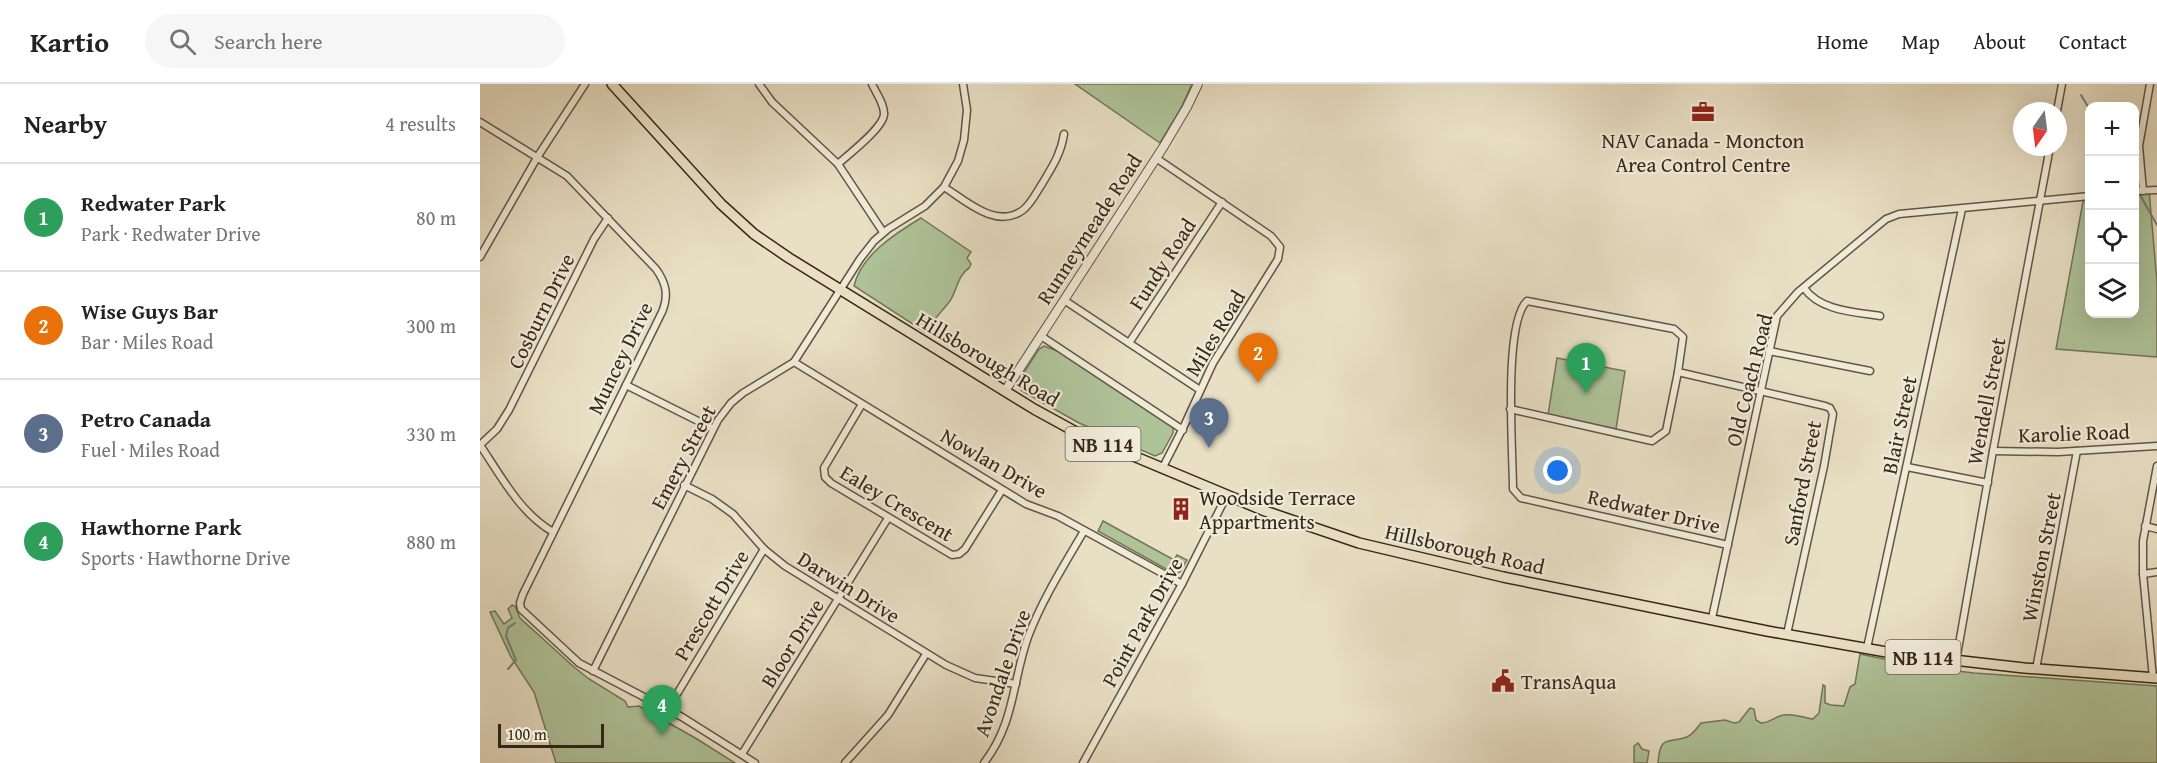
<!DOCTYPE html>
<meta charset="utf-8">
<style>
:root{--surface:#fff;--page:#f6f6f6;--text:#222;--muted:#767676;--line:#e0e0e0;--accent:#8f2418}
body{margin:0;font-family:"Gentium Book Plus",serif;background:var(--page);color:var(--text)}
.controls{position:absolute;right:18px;top:18px;display:grid;overflow:hidden;border-radius:12px;box-shadow:0 6px 24px #0002}
.controls button{width:54px;height:54px;display:grid;place-items:center;padding:0;border:0;border-bottom:2px solid var(--line);background:var(--surface);color:var(--text);font:30px sans-serif}
.compass{position:absolute;left:1533px;top:18px;width:54px;height:54px;border-radius:50%;background:var(--surface);box-shadow:0 6px 24px #0002;rotate:194deg}
.scale{position:absolute;left:18px;bottom:15px;width:106px;box-sizing:border-box;padding-left:6px;border:3px solid #362818;border-top:0;font-size:16px;line-height:21px;white-space:nowrap;color:#362818;-webkit-text-stroke:4px #f0ead9;paint-order:stroke}
.you{position:absolute;left:1078px;top:387px;width:21px;height:21px;margin:-15px;border:4px solid #fff;border-radius:50%;background:#1a73e8;box-shadow:0 0 0 9px #1a73e833}
.badge{display:grid;place-items:center;width:39px;height:39px;border-radius:50%;background:var(--accent);color:#fff;font-size:20px;font-weight:700}
.pin{position:absolute;translate:-50% -50px;filter:drop-shadow(0 2px 3px #0008)}
.pin::after{content:'';position:absolute;top:32px;width:21px;height:18px;background:inherit;clip-path:polygon(0 0,100% 0,50% 100%)}
.list{margin:0;padding:0;list-style:none}
h2{display:flex;justify-content:space-between;align-items:center;height:78px;margin:0;padding:0 24px;font-size:26px}
h2 small{font-size:20px;font-weight:400;color:var(--muted)}
.list li{display:grid;grid-template-columns:39px 1fr auto;gap:18px;align-items:center;box-sizing:border-box;height:108px;padding:0 24px;border-top:2px solid var(--line)}
.list b{display:block;font-size:22px;white-space:nowrap}
.list p{margin:0;font-size:20px;white-space:nowrap;color:var(--muted)}
.list em{font-size:20px;font-style:normal;color:var(--muted)}
.icon{flex:none;width:33px;height:33px;fill:none;stroke:currentColor;stroke-width:2;stroke-linecap:round;stroke-linejoin:round}
.map{position:relative;flex:none;width:1677px;height:679px;overflow:hidden}
header{display:flex;align-items:center;gap:36px;box-sizing:border-box;height:84px;padding:0 30px;background:var(--surface);border-bottom:2px solid var(--line)}
header strong{font-size:28px}
nav{display:flex;gap:33px;margin-inline-start:auto;font-size:21px}
.search{width:420px;height:54px;background:var(--page);display:flex;align-items:center;gap:15px;box-sizing:border-box;padding:0 21px;border-radius:33px;color:var(--muted);font-size:22px}
main{display:flex}
aside{flex:1;background:var(--surface)}
.map>svg:first-child{display:block}
</style>
<header>
<strong>Kartio</strong>
<div class="search"><svg class="icon" aria-label="search" viewBox="0 0 24 24"><circle cx="10" cy="10" r="6"/><path d="M15 15l6 6"/></svg>Search here</div>
<nav><a>Home</a><a>Map</a><a>About</a><a>Contact</a></nav>
</header>
<main>
<aside>
<h2>Nearby<small>4 results</small></h2>
<ul class="list">
<li><span class="badge" style="background:#2e9e5b">1</span><div><b>Redwater Park</b><p>Park · Redwater Drive</p></div><em>80 m</em></li>
<li><span class="badge" style="background:#e8710a">2</span><div><b>Wise Guys Bar</b><p>Bar · Miles Road</p></div><em>300 m</em></li>
<li><span class="badge" style="background:#5c6f8a">3</span><div><b>Petro Canada</b><p>Fuel · Miles Road</p></div><em>330 m</em></li>
<li><span class="badge" style="background:#2e9e5b">4</span><div><b>Hawthorne Park</b><p>Sports · Hawthorne Drive</p></div><em>880 m</em></li>
</ul>
</aside>
<div class="map">
<svg width="1677" height="679" viewBox="0 0 1677 679">
<rect width="100%" height="100%" fill="#e8dfc4"/>
<filter id="stains"><feTurbulence type="fractalNoise" baseFrequency=".00333" numOctaves="4"/><feColorMatrix values="0 0 0 0 .2 0 0 0 0 .09 0 0 0 0 .02 0 0 0 .5 -.17"/></filter>
<radialGradient id="worn" r=".72"><stop offset=".6" stop-color="#630" stop-opacity="0"/><stop offset="1" stop-color="#630" stop-opacity=".3"/></radialGradient>
<g fill="#afc399" stroke="#727658" stroke-width="1.5">
<polygon points="595,0 712,0 701,24 680,59"/>
<polygon points="1669,106 1677,198 1677,273 1576,265 1604,112 1609,112 1610,230 1654,230 1655,108"/>
<path d="M441,134L491,168L487,174L491,180L489,184C478,191 477,206 470,217C462,227 453,237 445,248L374,202C381,171 416,149 441,134Z"/>
<polygon points="564,262 583,269 688,339 693,344 693,349 682,369 675,372 599,339 542,307 539,304 539,296 559,265"/>
<polygon points="1077,274 1145,287 1136,345 1068,331"/>
<polygon points="623,437 694,476 697,471 707,476 700,488 695,490 618,447"/>
<polygon points="32,521 35,522 40,534 94,583 109,595 145,617 148,623 159,622 217,655 255,679 76,679 54,608 31,573 10,528 15,527 24,540 32,534 28,525"/>
<path d="M1380,570L1437,582L1494,589L1677,602V679H1178C1180,650 1188,660 1207,653C1212,651 1218,643 1221,639L1245,636L1254,639L1259,638L1270,624L1274,625L1276,636L1281,639C1290,639 1295,632 1304,631C1314,629 1323,634 1333,635L1339,629L1343,601L1345,602V619L1351,621L1364,622L1370,603L1375,600Z"/>
<polygon points="1158,659 1162,665 1169,667 1167,679 1154,679 1154,662"/>
</g>
<g fill="none" stroke-linecap="round" stroke-linejoin="round">
<g stroke="#747f7c" stroke-width="2">
<polyline points="1601,11 1610,26"/>
<polyline points="1659,109 1677,141"/>
<polyline points="28,585 36,576 26,552 28,544 35,539"/>
</g>
<g stroke="#625643" stroke-width="9">
<g id="minor">
<polyline points="279,0 292,18 358,80 403,148"/>
<polyline points="1577,27 1582,0"/>
<path d="M0,38L87,92L176,185C186,199 189,211 182,228L43,510L40,519L41,525L99,579L202,633L275,679"/>
<polyline points="676,74 791,152 800,163 798,175 733,279 705,340 682,385"/>
<path d="M358,80C369,70 402,45 404,31C405,21 396,9 392,0"/>
<path d="M464,103C485,116 516,146 543,126C551,120 556,109 562,100C572,83 581,70 584,50"/>
<polyline points="1654,107 1677,106"/>
<polyline points="1663,107 1659,62 1670,0"/>
<polyline points="0,173 58,72 105,0"/>
<path d="M1324,204C1340,227 1375,228 1400,232"/>
<polyline points="584,216 720,306"/>
<polyline points="561,252 703,346"/>
<polyline points="649,259 742,118"/>
<polyline points="1289,267 1390,287"/>
<polyline points="314,278 546,420 578,432 702,500"/>
<polyline points="1198,288 1345,322 1350,324 1353,330 1344,382 1307,550"/>
<polyline points="146,301 232,344"/>
<polyline points="382,320 344,384 345,393 351,399 472,471 479,470 485,465 522,406"/>
<path d="M1030,325L1172,357L1186,347L1198,288L1203,253L1194,245L1047,217C1023,240 1033,369 1033,405L1041,414L1248,461"/>
<polyline points="0,361 17,345 29,326 114,155 128,134"/>
<path d="M0,361C21,392 40,429 73,448"/>
<polyline points="1513,367 1578,368 1677,362"/>
<polyline points="1427,383 1508,399"/>
<polyline points="204,401 232,415 253,430 284,465 305,482 466,581 495,594 536,600"/>
<polyline points="1665,442 1677,445"/>
<polyline points="1663,490 1677,488"/>
<polyline points="1232,534 1297,232 1318,208 1406,135 1419,130 1610,112"/>
<polyline points="1387,564 1482,125"/>
<polyline points="1476,577 1513,367 1570,63"/>
<polyline points="1556,585 1597,367"/>
<polyline points="113,587 238,336 251,319 263,309 314,278 380,175 394,157 408,145 445,122 464,103 478,77 484,56 487,26 483,0"/>
<polyline points="1673,594 1663,490 1663,457 1677,382"/>
<polyline points="188,625 284,465"/>
<polyline points="262,670 408,434"/>
<polyline points="365,679 408,631 446,570"/>
<path d="M504,679C535,639 532,598 548,553C562,516 584,481 604,447"/>
<polyline points="603,679 702,500 747,411"/>
</g>
</g>
<g stroke="#625643" stroke-width="10">
<polyline id="tertiary" points="525,307 684,62 707,23 718,0"/>
</g>
<g stroke="#362818" stroke-width="12">
<polyline id="primary" points="132,0 241,120 274,150 309,174 554,325 596,348 785,427 879,459 1023,493 1287,547 1412,569 1544,584 1677,594"/>
</g>
<use href="#minor" stroke="#f0ead9" stroke-width="6"/>
<use href="#tertiary" stroke="#f0ead9" stroke-width="8"/>
<use href="#primary" stroke="#e8dfc4" stroke-width="9"/>
</g>
<defs>
<g id="office-bare" transform="scale(1.8)"><path d="M-6-3h4V-5.5h4V-3h4V5H-6ZM-1-4.5V-3h2v-1.5ZM-6 0V1H6V0Z" fill="#8f2418" stroke="#f0ead9" stroke-width="2.5" paint-order="stroke"/></g>
<g id="building-bare" transform="scale(1.8)"><path d="M-4-6H4V6H1V3H-1V6H-4ZM-2.5-4.3h1.7v1.8h-1.7ZM.8-4.3h1.7v1.8H.8ZM-2.5-1h1.7V.8h-1.7ZM.8-1h1.7V.8H.8Z" fill="#8f2418" stroke="#f0ead9" stroke-width="2.5" paint-order="stroke"/></g>
<g id="civic-bare" transform="scale(1.8)"><path d="M-.6-6.5H3V-4.5H.6V-3L4-1V1h2V6H-6V1h2V-1L-.6-3ZM-1.2 2.5V6h2.4V2.5Z" fill="#8f2418" stroke="#f0ead9" stroke-width="2.5" paint-order="stroke"/></g>
</defs>
<g fill-rule="evenodd">
<use href="#office-bare" x="1223" y="28"/>
<use href="#building-bare" x="701" y="425"/>
<use href="#civic-bare" x="1023" y="597"/>
</g>
<g text-anchor="middle" dominant-baseline="central" stroke-width="4.5" stroke-linejoin="round" paint-order="stroke">
<g fill="#f0ead9" stroke="#6e6252" stroke-width="1.5">
<rect x="585.5" y="343" width="75" height="34" rx="4.5"/>
<rect x="1405.5" y="556" width="75" height="34" rx="4.5"/>
</g>
<g font-size="20" font-weight="bold" fill="#362818">
<text x="623" y="360">NB 114</text>
<text x="1443" y="573">NB 114</text>
</g>
<g font-size="21" fill="#362818" stroke="#f0ead9" text-anchor="start">
<text x="1223" y="56" text-anchor="middle">NAV Canada - Moncton<tspan x="1223" dy="24">Area Control Centre</tspan></text>
<text x="719" y="413">Woodside Terrace<tspan x="719" dy="24">Appartments</tspan></text>
<text x="1041" y="597">TransAqua</text>
</g>
<g font-size="21" fill="#362818" stroke="#f0ead9">
<text transform="translate(609 145) rotate(-57)">Runneymeade Road</text>
<text transform="translate(682 180) rotate(-57)">Fundy Road</text>
<text transform="translate(61 227) rotate(-64)">Cosburn Drive</text>
<text transform="translate(735 249) rotate(-59)">Miles Road</text>
<text transform="translate(140 274) rotate(-64)">Muncey Drive</text>
<text transform="translate(508 275) rotate(31)">Hillsborough Road</text>
<text transform="translate(1269 296) rotate(-76)">Old Coach Road</text>
<text transform="translate(1506 317) rotate(-79)">Wendell Street</text>
<text transform="translate(1419 341) rotate(-78)">Blair Street</text>
<text transform="translate(1594 349) rotate(-2)">Karolie Road</text>
<text transform="translate(203 373) rotate(-62)">Emery Street</text>
<text transform="translate(514 379) rotate(30)">Nowlan Drive</text>
<text transform="translate(1322 399) rotate(-79)">Sanford Street</text>
<text transform="translate(417 419) rotate(31)">Ealey Crescent</text>
<text transform="translate(1174 427) rotate(13)">Redwater Drive</text>
<text transform="translate(985 465) rotate(13)">Hillsborough Road</text>
<text transform="translate(1561 473) rotate(-79)">Winston Street</text>
<text transform="translate(369 503) rotate(32)">Darwin Drive</text>
<text transform="translate(231 521) rotate(-59)">Prescott Drive</text>
<text transform="translate(662 538) rotate(-61)">Point Park Drive</text>
<text transform="translate(312 559) rotate(-58)">Bloor Drive</text>
<text transform="translate(522 589) rotate(-71)">Avondale Drive</text>
</g>
</g>
<rect width="100%" height="100%" filter="url(#stains)"/>
<rect width="100%" height="100%" fill="url(#worn)"/>
</svg>
<div class="controls">
<button>+</button>
<button>−</button>
<button><svg class="icon" aria-label="locate" viewBox="0 0 24 24"><circle cx="12" cy="12" r="6"/><path d="M12 2v4M12 18v4M2 12h4M18 12h4"/></svg></button>
<button><svg class="icon" aria-label="layers" viewBox="0 0 24 24"><path d="M12 4l9 5-9 5-9-5zM3 14l9 5 9-5"/></svg></button>
</div>
<svg class="compass" viewBox="-18 -18 36 36"><path d="M0-13l5 13h-10z" fill="#e53935"/><path d="M0 13l5-13h-10z" fill="#767676"/></svg>
<div class="scale">100 m</div>
<div class="you"></div>
<div class="pin badge" style="left:1106px;top:309px;background:#2e9e5b">1</div>
<div class="pin badge" style="left:778px;top:299px;background:#e8710a">2</div>
<div class="pin badge" style="left:729px;top:364px;background:#5c6f8a">3</div>
<div class="pin badge" style="left:182px;top:651px;background:#2e9e5b">4</div>
</div>
</main>
